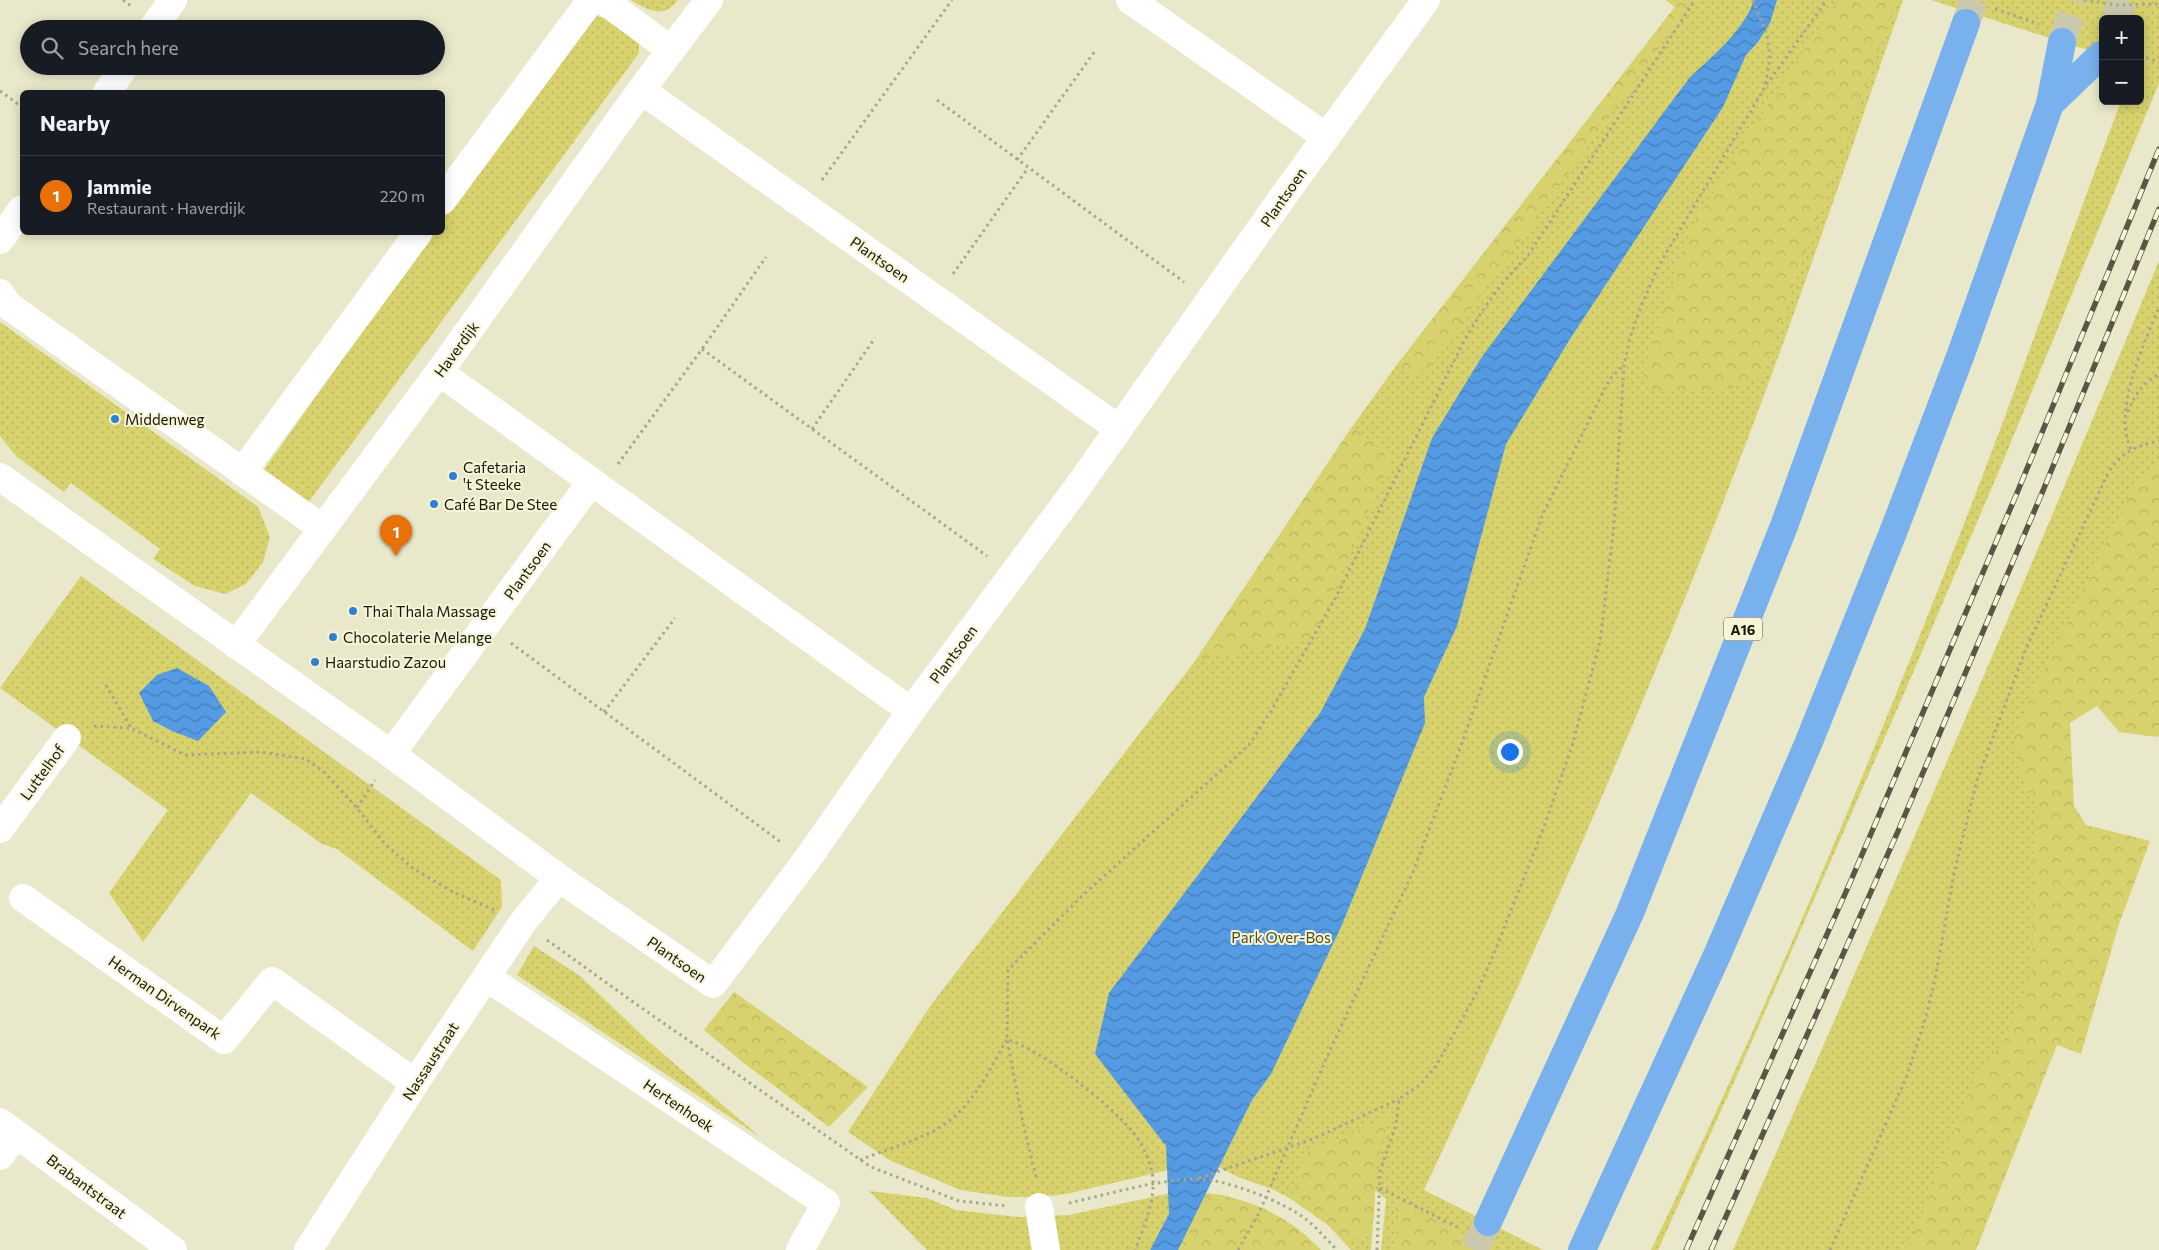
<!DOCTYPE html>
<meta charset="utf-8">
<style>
:root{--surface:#171b24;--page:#20242c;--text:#f1f3f6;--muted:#9ea1a6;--line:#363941;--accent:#2d81d0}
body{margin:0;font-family:Commissioner,sans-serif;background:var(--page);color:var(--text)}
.controls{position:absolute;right:15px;top:15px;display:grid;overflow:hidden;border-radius:8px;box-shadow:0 2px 12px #0003}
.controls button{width:45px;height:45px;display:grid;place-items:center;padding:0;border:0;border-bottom:1px solid var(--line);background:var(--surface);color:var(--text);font:25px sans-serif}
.you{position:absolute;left:1509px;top:751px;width:18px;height:18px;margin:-12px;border:4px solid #fff;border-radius:50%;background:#1a73e8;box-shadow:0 0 0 8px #1a73e833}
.badge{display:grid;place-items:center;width:32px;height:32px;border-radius:50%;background:var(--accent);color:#fff;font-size:16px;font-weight:700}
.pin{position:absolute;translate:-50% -41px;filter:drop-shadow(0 1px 2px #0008)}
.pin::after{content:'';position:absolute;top:26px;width:18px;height:15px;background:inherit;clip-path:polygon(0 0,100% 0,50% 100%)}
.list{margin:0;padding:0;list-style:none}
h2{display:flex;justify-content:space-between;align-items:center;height:65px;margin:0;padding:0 20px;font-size:21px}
h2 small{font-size:16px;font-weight:400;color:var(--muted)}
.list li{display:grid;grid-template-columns:32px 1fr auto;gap:15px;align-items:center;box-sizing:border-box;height:80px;padding:0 20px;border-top:1px solid var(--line)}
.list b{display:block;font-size:19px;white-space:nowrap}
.list p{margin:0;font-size:16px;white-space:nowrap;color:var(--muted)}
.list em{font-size:16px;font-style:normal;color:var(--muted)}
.icon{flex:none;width:28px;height:28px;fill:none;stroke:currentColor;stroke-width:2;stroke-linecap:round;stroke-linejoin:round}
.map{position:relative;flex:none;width:2159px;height:1250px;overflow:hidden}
.search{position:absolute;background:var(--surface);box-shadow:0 2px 12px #0003;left:20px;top:20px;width:425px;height:55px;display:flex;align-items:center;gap:12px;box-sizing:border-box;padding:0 18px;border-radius:28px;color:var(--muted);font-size:19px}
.panel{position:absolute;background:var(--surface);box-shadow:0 2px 12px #0003;left:20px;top:90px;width:425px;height:145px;border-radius:8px}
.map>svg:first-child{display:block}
</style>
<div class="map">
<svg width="2159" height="1250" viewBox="0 0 2159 1250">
<defs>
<pattern id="green-dots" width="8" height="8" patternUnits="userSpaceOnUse" patternTransform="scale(1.25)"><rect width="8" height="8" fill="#d7d26d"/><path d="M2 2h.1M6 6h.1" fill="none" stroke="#b8b45d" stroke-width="1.8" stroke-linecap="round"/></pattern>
<pattern id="forest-crowns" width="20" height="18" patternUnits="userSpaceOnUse" patternTransform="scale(1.25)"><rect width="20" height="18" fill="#d7d26d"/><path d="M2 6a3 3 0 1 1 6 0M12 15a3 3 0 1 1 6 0" fill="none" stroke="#b8b45d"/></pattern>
<pattern id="water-waves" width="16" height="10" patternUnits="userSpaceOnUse" patternTransform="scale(1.25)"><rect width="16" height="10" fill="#559be3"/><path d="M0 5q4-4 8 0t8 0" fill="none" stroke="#457db6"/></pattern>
</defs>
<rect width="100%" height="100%" fill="#e9e8ca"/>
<g fill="url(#green-dots)">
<path d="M631,0H678C664,19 649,11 631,0Z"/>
<path d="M1666,0H1903C1852,146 1803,293 1748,438C1651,693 1540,943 1424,1190L1543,1250H1381L1386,1199L1375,1190L1371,1250H1351L1328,1225L1291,1199L1272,1189L1238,1177L1211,1163L1169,1170L1066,1194L1037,1197H1007L961,1190L891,1161L848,1132L931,1005L1195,661L1352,427L1396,366L1675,7Z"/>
<path d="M1931,0H2159V83L2004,459L1906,689L1739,1071L1658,1250H1651C1764,1016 1865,776 1960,534C2016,391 2067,245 2121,101H2140V19H2103V55Z"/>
<path d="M592,16C613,17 625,28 639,41V53L305,507L261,474L432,233L442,232L443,218Z"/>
<path d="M2159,261V480L2062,680V956L1928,1250H1733C1879,922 2021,592 2159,261Z"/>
<polygon points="0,322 258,507 270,537 263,562 246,584 225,594 195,586 153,559 160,549 71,483 64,492 16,456 0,436"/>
<polygon points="81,576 501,880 502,907 473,951 337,849 322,844 251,793 143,942 109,893 168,810 0,688"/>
<polygon points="534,946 580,976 647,1040 760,1137 517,975"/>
<polygon points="869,1191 927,1198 956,1210 1019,1217 1069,1215 1171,1193 1223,1195 1263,1208 1281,1218 1298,1229 1321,1250 927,1250"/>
</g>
<g fill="url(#forest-crowns)">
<polygon points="1666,0 1684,0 1688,6 1426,372 1413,374 1396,366 1675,7"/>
<polygon points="1838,0 1897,0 1761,377 1725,390 1655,392 1646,386 1644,375 1677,269 1695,221 1774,95"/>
<polygon points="1352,427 1392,459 1342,572 1315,638 1195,661"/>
<polygon points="2159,463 2159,735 2158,737 2119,732 2097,706 2070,723 2074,806 2086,825 2150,841 2119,924 2081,1054 2057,1045 1976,1250 1906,1250 1925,1209 1974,1080 2008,1035 2032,972 2033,850 2038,833 2037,800 2025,789 2014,737 2034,690 2137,479"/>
<polygon points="734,992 868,1087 829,1127 745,1064 704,1030"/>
<polygon points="1389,1117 1376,1169 1374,1218 1363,1235 1345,1243 1328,1225 1291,1199 1305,1153"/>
<path d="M1207,1193C1251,1199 1290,1217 1321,1250H1178Z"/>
<polygon points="1394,1199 1495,1250 1396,1250 1398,1217"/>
</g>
<g fill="url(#water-waves)">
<path d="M1754,0H1777L1770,23L1758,42L1746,55L1723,107L1570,339L1506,444L1457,626L1424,697L1425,723L1341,927L1271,1074L1252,1100L1178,1250H1150L1169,1214L1166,1146L1095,1054L1109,993L1320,713L1365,629L1432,438L1481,358L1690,77C1712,57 1745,29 1754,0Z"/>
<polygon points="177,668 209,686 226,712 198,741 172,731 153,721 139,693 157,675"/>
</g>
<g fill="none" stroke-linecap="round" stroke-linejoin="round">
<g stroke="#cac9ae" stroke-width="28" stroke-dasharray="28 14" stroke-linecap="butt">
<polyline points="2115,19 2123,0"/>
<polyline points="1966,23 1974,0"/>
<polyline points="2062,42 2076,0"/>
<polyline points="1474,1250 1488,1222"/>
</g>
<g stroke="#a7a68e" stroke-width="3" stroke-dasharray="2.5 4" stroke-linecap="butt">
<polyline points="123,0 131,6"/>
<polyline points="1753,0 1767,35 1770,58 1765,86"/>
<polyline points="2084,0 2117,5 2159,4"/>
<polyline points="1995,9 2039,24"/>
<polyline points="2140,56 2159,62"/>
<polyline points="0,91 22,107"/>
<polyline points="937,100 1184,282"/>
<polyline points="1017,160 1095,51"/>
<polyline points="822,180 952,0"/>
<polyline points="953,274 1028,168"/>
<polyline points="702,349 987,556"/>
<path d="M2128,412C2134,395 2143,383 2159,374"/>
<polyline points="812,429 875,338"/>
<path d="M2131,449C2112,411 2144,344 2159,307"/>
<polyline points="618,464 702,349 766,257"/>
<polyline points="511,643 782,843"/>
<polyline points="106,685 131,728"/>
<polyline points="604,712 675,618"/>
<polyline points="94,726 131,728 185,755 260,752 306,759 324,772 357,808 385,844 414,869 453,892 494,910"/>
<polyline points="357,808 375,780"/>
<polyline points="547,940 636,1004 871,1167 959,1201 1008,1206"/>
<path d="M860,1160C887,1149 918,1141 942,1126C973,1106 990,1069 1007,1039C1016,1043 1026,1047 1034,1052C1061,1067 1127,1117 1141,1144C1146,1152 1150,1163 1152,1172C1157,1198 1144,1226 1135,1250"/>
<path d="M1036,1177L1023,1123L1007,1039L1008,970L1081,897L1249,745L1272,709L1337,595L1464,341C1482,310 1501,282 1527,257L1695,0"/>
<polyline points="1199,1178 1313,1139 1399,1099"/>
<polyline points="1380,1188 1457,1227"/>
<path d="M1069,1203C1110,1194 1154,1180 1197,1179C1223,1178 1287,1203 1307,1220C1318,1229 1327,1240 1337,1250"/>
<polyline points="1238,1250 1259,1213 1330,1050 1413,872 1459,751 1542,516 1605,388 1611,378 1624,365"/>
<polyline points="1377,1250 1380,1171 1396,1125 1399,1099 1420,1085 1436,1066 1476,994 1493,956 1544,827 1572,746 1600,642 1614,525 1624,365 1630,337 1642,304 1659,265 1765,87 1827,0"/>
<path d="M1830,1250L1906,1078L1925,1020L1935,979L1954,873L1977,780L2027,646L2109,471C2124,451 2135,446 2159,441"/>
</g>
<g stroke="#fff" stroke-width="28">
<polyline points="603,0 671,50"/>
<polyline points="1130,0 1326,137"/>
<polyline points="152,29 173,0"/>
<polyline points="641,90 1119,429"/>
<polyline points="107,92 125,66"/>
<polyline points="442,201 591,0"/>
<polyline points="0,240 22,209"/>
<polyline points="0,293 9,306 322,528"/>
<polyline points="439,372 911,711"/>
<polyline points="242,472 419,232"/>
<polyline points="0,477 391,754 559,878 713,984 806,861 911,711 1077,488 1287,191 1426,0"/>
<polyline points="236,645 439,372 641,90 709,0"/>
<polyline points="391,754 591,482"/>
<polyline points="0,829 67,738"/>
<polyline points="23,898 224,1040 272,981 415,1083"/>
<polyline points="486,977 826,1203 800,1250"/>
<polyline points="0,1122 173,1250"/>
<polyline points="0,1156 16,1134"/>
<polyline points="1039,1207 1046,1250"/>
<polyline points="308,1250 417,1080 523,922 559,878"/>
</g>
<g stroke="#78b1ee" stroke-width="28">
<polyline points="2050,104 2101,55"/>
<polyline points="1488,1222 1630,913 1784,526 1966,23"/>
<polyline points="1582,1250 1718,953 1808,744 1894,530 1961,354 2050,104 2062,42"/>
</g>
<g stroke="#585747" stroke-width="5.5">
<g id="rail">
<polyline points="1686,1250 1849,885 2017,493 2159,149"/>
<polyline points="1711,1250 1899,829 2042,493 2159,209"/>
</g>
</g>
<use href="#rail" stroke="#f6f5d7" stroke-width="4" stroke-dasharray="11" stroke-linecap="butt"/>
</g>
<g fill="#2d81d0" stroke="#f6f5d7" stroke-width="2">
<circle cx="115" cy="419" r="5"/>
<circle cx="453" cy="476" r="5"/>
<circle cx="434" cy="504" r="5"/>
<circle cx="353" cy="611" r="5"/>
<circle cx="333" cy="637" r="5"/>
<circle cx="315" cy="662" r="5"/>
</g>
<g text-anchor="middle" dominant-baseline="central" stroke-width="4" stroke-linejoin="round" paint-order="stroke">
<rect fill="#f6f5d7" stroke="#5b5a4a" stroke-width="1" x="1724" y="617.5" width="38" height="23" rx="4"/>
<g font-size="14" font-weight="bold" fill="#18170d">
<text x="1743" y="629">A16</text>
</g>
<g font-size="15" fill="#18170d" stroke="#f6f5d7">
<text transform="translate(1283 197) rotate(-55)">Plantsoen</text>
<text transform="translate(880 259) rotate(35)">Plantsoen</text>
<text transform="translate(456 349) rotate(-54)">Haverdijk</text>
<text transform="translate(527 570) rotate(-54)">Plantsoen</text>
<text transform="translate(953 654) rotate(-53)">Plantsoen</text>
<text transform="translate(42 772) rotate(-54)">Luttelhof</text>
<text transform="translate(677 959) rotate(35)">Plantsoen</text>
<text transform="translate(165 997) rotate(35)">Herman Dirvenpark</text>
<text transform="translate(430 1061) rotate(-57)">Nassaustraat</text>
<text transform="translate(679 1105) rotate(34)">Hertenhoek</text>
<text transform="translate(87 1186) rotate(37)">Brabantstraat</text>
</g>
<g font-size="15" fill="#18170d" stroke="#f6f5d7" text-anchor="start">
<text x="125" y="419">Middenweg</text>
<text x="463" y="467">Cafetaria<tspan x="463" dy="17">'t Steeke</tspan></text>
<text x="444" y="504">Café Bar De Stee</text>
<text x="363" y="611">Thai Thala Massage</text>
<text x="343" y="637">Chocolaterie Melange</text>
<text x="325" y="662">Haarstudio Zazou</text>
</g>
<g font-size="15" fill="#4f4d21" stroke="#f6f5d7">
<text x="1281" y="937">Park Over-Bos</text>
</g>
</g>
</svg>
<div class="controls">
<button>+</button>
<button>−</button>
</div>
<div class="you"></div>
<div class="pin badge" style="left:396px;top:556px;background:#e8710a">1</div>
<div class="search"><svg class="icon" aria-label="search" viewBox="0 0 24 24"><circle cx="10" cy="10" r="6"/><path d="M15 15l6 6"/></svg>Search here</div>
<section class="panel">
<h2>Nearby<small></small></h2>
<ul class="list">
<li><span class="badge" style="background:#e8710a">1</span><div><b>Jammie</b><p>Restaurant · Haverdijk</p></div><em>220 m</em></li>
</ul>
</section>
</div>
